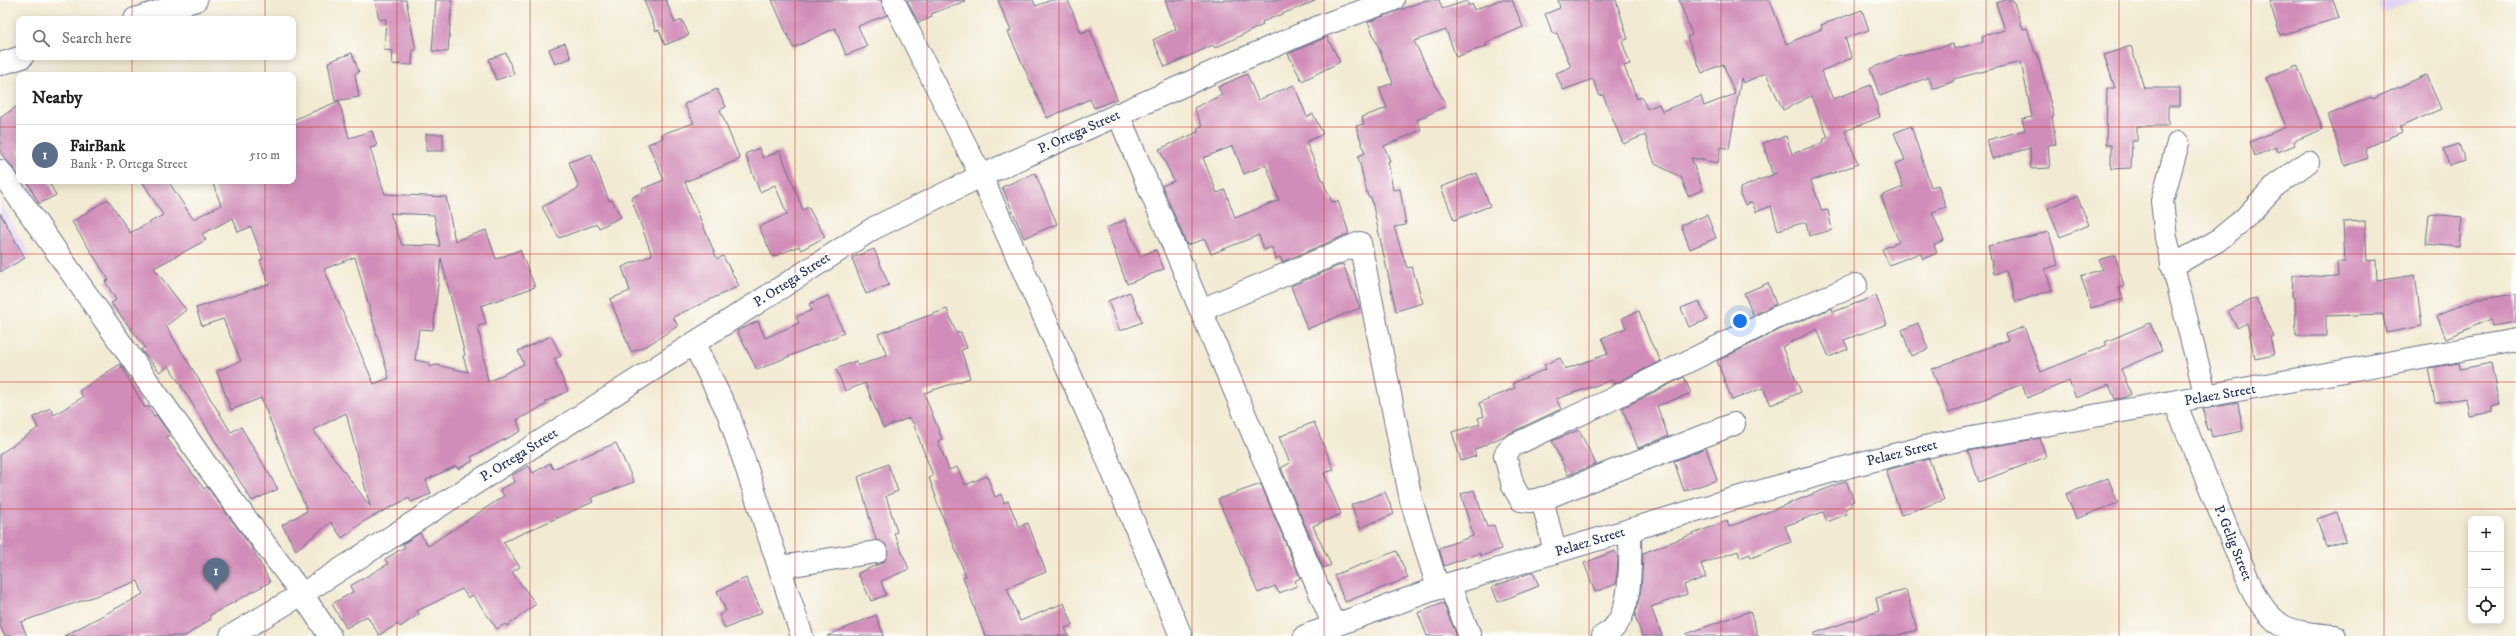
<!DOCTYPE html>
<meta charset="utf-8">
<style>
:root{--surface:#fff;--page:#f2f2f2;--text:#202124;--muted:#757577;--line:#e0e0e0;--accent:#b45309}
body{margin:0;font-family:"IM FELL DW Pica",serif;background:var(--page);color:var(--text)}
.controls{position:absolute;right:12px;bottom:12px;display:grid;overflow:hidden;border-radius:8px;box-shadow:0 2px 10px #0003}
.controls button{width:36px;height:36px;display:grid;place-items:center;padding:0;border:0;border-bottom:1px solid var(--line);background:var(--surface);color:var(--text);font:20px sans-serif}
.you{position:absolute;left:1740px;top:321px;width:14px;height:14px;margin:-10px;border:3px solid #fff;border-radius:50%;background:#1a73e8;box-shadow:0 0 0 6px #1a73e833}
.badge{display:grid;place-items:center;width:26px;height:26px;border-radius:50%;background:var(--accent);color:#fff;font-size:13px;font-weight:700}
.pin{position:absolute;translate:-50% -33px;filter:drop-shadow(0 1px 2px #0008)}
.pin::after{content:'';position:absolute;top:21px;width:14px;height:12px;background:inherit;clip-path:polygon(0 0,100% 0,50% 100%)}
.list{margin:0;padding:0;list-style:none}
h2{display:flex;justify-content:space-between;align-items:center;height:52px;margin:0;padding:0 16px;font-size:17px}
h2 small{font-size:13px;font-weight:400;color:var(--muted)}
.list li{display:grid;grid-template-columns:26px 1fr auto;gap:12px;align-items:center;box-sizing:border-box;height:60px;padding:0 16px;border-top:1px solid var(--line)}
.list b{display:block;font-size:15px;white-space:nowrap}
.list p{margin:0;font-size:13px;white-space:nowrap;color:var(--muted)}
.list em{font-size:13px;font-style:normal;color:var(--muted)}
.icon{flex:none;width:22px;height:22px;fill:none;stroke:currentColor;stroke-width:2;stroke-linecap:round;stroke-linejoin:round}
.map{position:relative;flex:none;width:2516px;height:636px;overflow:hidden}
.search{position:absolute;background:var(--surface);box-shadow:0 2px 10px #0003;left:16px;top:16px;width:280px;height:44px;display:flex;align-items:center;gap:10px;box-sizing:border-box;padding:0 14px;border-radius:8px;color:var(--muted);font-size:15px}
.panel{position:absolute;background:var(--surface);box-shadow:0 2px 10px #0003;left:16px;top:72px;width:280px;height:112px;border-radius:8px}
.map>svg:first-child{display:block}
</style>
<div class="map">
<svg width="2516" height="636" viewBox="0 0 2516 636">
<rect width="100%" height="100%" fill="#fdfcf7"/>
<filter id="ink" filterUnits="userSpaceOnUse"><feTurbulence type="fractalNoise" baseFrequency=".025" numOctaves="2"/><feDisplacementMap in="SourceGraphic" scale="8" xChannelSelector="R" yChannelSelector="G"/><feConvolveMatrix kernelMatrix="1 2 1 2 8 2 1 2 1" color-interpolation-filters="sRGB"/></filter>
<filter id="wash" filterUnits="userSpaceOnUse"><feTurbulence type="fractalNoise" baseFrequency=".012" numOctaves="4" result="noise"/><feDisplacementMap in="SourceGraphic" scale="16" xChannelSelector="R" yChannelSelector="G"/><feGaussianBlur stdDeviation="0.9" result="paint"/><feColorMatrix in="noise" values="0 0 0 0 0 0 0 0 0 0 0 0 0 0 0 0 0 1.4 0 .05"/><feComposite in="paint" operator="in"/></filter>
<g filter="url(#wash)">
<rect width="100%" height="100%" fill="#f2ead2"/>
<g fill="#e1d4f4">
<polygon points="2378,0 2421,0 2381,12"/>
<polygon points="0,201 31,257 0,274"/>
</g>
<g id="blocks">
<g fill="#d18db9" fill-rule="evenodd">
<polygon points="375,0 406,0 416,50 413,50 412,65 392,64 393,51 384,50 386,19 379,20"/>
<polygon points="436,0 452,0 448,52 432,51"/>
<polygon points="644,0 666,0 675,23 682,20 689,35 665,45 659,30 656,31"/>
<polygon points="772,0 881,0 887,15 858,26 867,47 846,55 835,28 793,48"/>
<polygon points="907,0 965,0 965,1 931,14 932,17 918,23"/>
<polygon points="998,0 1033,0 1036,6 1051,0 1068,0 1081,33 1090,29 1117,99 1094,108 1090,99 1047,118 1008,32 1011,31"/>
<polygon points="1165,0 1315,0 1315,1 1262,22 1263,25 1215,48 1213,45 1165,67 1153,40 1176,29"/>
<polygon points="1426,0 1439,0 1442,9 1467,1 1469,6 1472,4 1474,10 1499,0 1512,0 1523,27 1486,43 1487,46 1456,57 1446,30 1414,41 1446,106 1417,120 1421,130 1384,146 1390,161 1388,161 1393,190 1400,189 1406,225 1394,227 1407,268 1412,267 1423,303 1396,311 1371,197 1368,197 1358,156 1365,153 1356,126 1364,124 1362,117 1387,108 1379,88 1393,83 1368,22"/>
<polygon points="1558,0 1616,0 1628,39 1622,41 1630,64 1624,66 1637,99 1642,97 1647,109 1659,104 1662,111 1701,96 1704,106 1735,94 1723,64 1702,73 1687,37 1692,35 1679,0 1770,0 1786,44 1822,29 1821,25 1862,10 1869,30 1845,38 1852,58 1821,71 1833,99 1871,85 1880,117 1845,131 1858,164 1811,181 1822,211 1828,210 1832,230 1809,236 1806,222 1778,230 1771,206 1756,212 1752,202 1745,205 1740,195 1740,188 1777,173 1772,173 1763,143 1786,136 1792,154 1824,142 1823,140 1828,137 1811,96 1783,110 1766,73 1743,83 1741,78 1729,149 1721,147 1718,163 1691,158 1703,190 1688,196 1681,177 1655,164 1645,135 1623,144 1603,95 1600,96 1593,79 1563,90 1556,73 1571,67 1557,33 1553,34 1545,14 1560,8"/>
<polygon points="2005,0 2013,0 2023,29 2027,28 2035,53 2037,53 2054,116 2052,116 2056,144 2048,145 2050,168 2031,169 2030,148 1992,159 1987,140 2025,130 2022,119 2032,117 2021,62 1953,79 1954,81 1933,89 1929,77 1880,96 1870,69 1898,57 1953,44 1954,49 1983,42 1982,36 2005,30 1996,3"/>
<polygon points="2269,0 2333,0 2339,18 2280,35"/>
<polygon points="1327,37 1340,62 1302,81 1288,54"/>
<polygon points="565,43 571,58 555,64 549,49"/>
<polygon points="2131,46 2144,88 2180,88 2180,106 2168,106 2168,126 2137,126 2137,141 2132,141 2131,168 2111,169 2111,145 2106,145 2107,88 2115,88 2104,55"/>
<polygon points="352,53 359,72 355,74 359,97 335,101 328,62"/>
<polygon points="506,53 514,74 496,80 489,59"/>
<polygon points="2297,65 2323,129 2294,141 2295,145 2278,152 2276,147 2255,156 2250,142 2286,127 2266,78"/>
<path d="M1247,74L1258,100L1294,85L1307,117L1313,114L1323,134L1306,142L1332,202L1338,201L1348,230V234L1282,262L1280,257L1276,259L1272,247L1264,250L1259,235L1211,254L1205,239L1187,245L1162,186L1174,181L1159,149L1198,132L1197,128L1202,126L1194,108L1222,95L1218,87ZM1233,146L1244,174L1266,165L1279,200L1235,218L1225,190L1217,193L1203,158Z"/>
<polygon points="2426,75 2441,109 2400,127 2402,132 2365,148 2368,158 2345,166 2328,115 2371,97 2372,99"/>
<polygon points="717,89 726,107 720,110 740,159 685,182 717,259 723,256 739,286 673,317 678,326 648,345 631,352 610,299 630,291 622,267 652,255 631,198 643,192 642,189 664,180 648,144 663,138 662,134 694,123 684,104"/>
<path d="M339,101L349,138L372,131L377,146L370,148L385,194L446,197L455,241L486,230L496,259L520,250L535,287L481,306L486,324L478,326L488,382L524,364L518,351L551,336L561,356L554,359L568,391L545,402L547,404L517,420L521,431L471,457L473,461L458,469L456,466L426,480L431,494L411,502L409,498L366,520L342,538L331,522L296,550L282,525L307,511L261,398L231,410L217,371L241,361L223,319L202,326L196,308L269,284L260,260L263,259L251,227L238,232L233,218L202,234L206,240L154,268L186,310L166,326L231,432L241,427L278,489L252,501L169,366L160,372L141,350L145,347L111,303L116,300L105,281L109,280L72,222L108,199L130,233L163,215L142,181H168L193,219L221,205L212,181H293V120ZM390,213L434,215L440,246L402,245ZM355,257L389,378L374,384L324,269ZM441,258L465,355L463,356L468,372L436,365L429,367L430,363L415,360L419,329L433,330ZM346,413L370,506L313,430Z"/>
<polygon points="19,105 19,176 0,152 0,118"/>
<polygon points="1911,126 1931,187 1938,185 1946,207 1932,212 1944,240 1934,245 1937,253 1923,259 1920,253 1889,265 1882,249 1899,242 1881,196 1903,187 1895,164 1905,160 1894,133"/>
<rect x="426" y="134" width="17" height="17"/>
<polygon points="2459,144 2465,161 2449,166 2444,149"/>
<polygon points="759,148 763,158 780,151 803,210 808,207 825,237 801,250 799,246 773,257 759,227 787,214 775,185 760,192 745,154"/>
<polygon points="591,154 609,201 612,200 621,217 599,228 597,224 559,238 542,207 579,188 569,162"/>
<polygon points="1035,173 1057,224 1024,238 1002,187"/>
<polygon points="1477,173 1490,206 1454,220 1441,187"/>
<polygon points="27,181 48,181 56,195 39,204"/>
<polygon points="2077,196 2089,225 2060,237 2048,208"/>
<polygon points="0,213 25,258 0,272"/>
<polygon points="2429,214 2462,217 2459,247 2426,244"/>
<polygon points="1707,215 1716,238 1690,249 1681,225"/>
<polygon points="1125,220 1140,256 1156,250 1164,269 1127,284 1106,228"/>
<polygon points="2365,221 2367,261 2376,260 2377,281 2415,275 2422,326 2386,333 2383,314 2326,316 2326,336 2296,336 2295,297 2292,297 2293,275 2338,277 2337,262 2345,262 2343,222"/>
<polygon points="2049,232 2058,265 2045,269 2052,290 2016,302 2006,271 1994,274 1988,246"/>
<polygon points="874,249 889,285 866,294 852,258"/>
<polygon points="2115,255 2124,286 2119,288 2123,299 2091,308 2081,276 2102,269 2099,260"/>
<polygon points="1343,264 1360,308 1307,329 1291,286"/>
<polygon points="1768,283 1776,304 1753,315 1744,293"/>
<polygon points="1130,292 1142,322 1120,331 1108,301"/>
<polygon points="2516,294 2516,322 2492,326 2491,319 2446,338 2437,316 2473,300"/>
<polygon points="828,296 844,333 757,370 737,331 758,321 765,338 799,323 796,317 812,310 809,304"/>
<polygon points="1876,296 1887,324 1844,340 1848,349 1829,357 1817,329 1782,347 1801,392 1771,405 1763,388 1732,400 1717,361 1781,329 1832,308 1833,312"/>
<polygon points="2256,298 2274,337 2270,337 2274,355 2255,359 2247,323 2237,328 2228,311"/>
<polygon points="1699,301 1707,320 1689,327 1681,308"/>
<polygon points="947,309 956,333 961,332 967,348 961,350 970,378 924,393 942,439 938,441 949,470 957,467 965,485 987,476 995,497 1001,494 1004,503 1008,501 1019,527 1028,523 1046,572 1007,588 1020,621 1064,603 1073,625 1065,628 1069,636 985,636 963,577 966,576 935,497 936,497 929,478 933,476 913,423 909,418 883,428 865,383 845,391 836,369 856,361 858,366 887,355 878,334"/>
<polygon points="1639,311 1650,341 1661,361 1614,384 1612,380 1556,399 1561,409 1474,450 1476,456 1461,461 1452,432 1480,424 1478,418 1484,416 1479,403 1515,388 1513,383 1546,369 1544,365 1560,358 1565,369 1608,354 1602,338 1626,328 1622,318"/>
<polygon points="1918,323 1928,349 1911,356 1902,330"/>
<polygon points="2150,323 2162,351 2121,369 2131,394 2123,398 2115,399 2109,385 2076,398 2069,381 2027,398 2022,384 1949,413 1932,369 2008,340 2005,334 2024,327 2041,372 2107,345 2105,342"/>
<polygon points="2459,363 2460,369 2491,363 2499,405 2492,407 2492,412 2469,416 2466,398 2435,403 2429,368"/>
<polygon points="120,364 145,408 148,406 154,416 156,415 170,435 166,437 204,489 207,487 252,548 270,582 209,616 211,619 185,636 64,636 143,594 138,581 21,622 27,636 5,636 0,626 0,454 38,428 33,418 50,408 54,415 83,397 79,391"/>
<polygon points="1684,377 1691,393 1657,406 1668,436 1638,448 1622,408"/>
<polygon points="2238,403 2243,431 2212,437 2210,429 2207,430 2203,409"/>
<polygon points="1314,422 1334,470 1324,473 1341,514 1313,526 1331,565 1323,568 1281,468 1290,463 1279,437"/>
<polygon points="1579,430 1596,464 1568,475 1552,441"/>
<polygon points="2040,438 2046,457 1979,482 1968,451"/>
<polygon points="616,443 634,482 591,498 593,502 503,542 520,567 512,572 536,604 507,626 505,624 497,629 473,595 468,598 462,589 417,611 419,614 400,627 398,624 379,635 367,616 346,628 332,604 353,592 350,586 388,564 385,559 405,547 403,544 420,533 428,546 504,496 500,489 515,482 512,475 529,466 533,473 550,463 553,469"/>
<polygon points="1706,448 1717,480 1684,491 1674,461"/>
<polygon points="1929,459 1944,500 1901,515 1886,470"/>
<polygon points="888,464 898,491 886,496 897,532 894,533 909,569 881,581 886,595 871,601 858,573 884,562 888,550 885,544 876,540 858,477"/>
<polygon points="2108,478 2118,503 2076,519 2066,494"/>
<polygon points="1846,481 1854,501 1851,502 1852,506 1845,509 1847,514 1827,522 1823,512 1785,526 1791,542 1751,558 1750,554 1740,558 1738,551 1701,564 1706,577 1684,585 1687,594 1651,607 1662,636 1642,636 1635,616 1641,590 1643,553 1727,521 1729,527"/>
<polygon points="1261,484 1300,578 1295,581 1297,586 1279,593 1275,586 1258,593 1218,499"/>
<polygon points="1474,490 1487,527 1494,525 1501,549 1481,556 1480,553 1444,566 1439,548 1473,536 1461,494"/>
<polygon points="1385,492 1394,514 1360,528 1351,505"/>
<polygon points="2337,512 2346,541 2326,547 2317,519"/>
<polygon points="1397,551 1408,578 1345,602 1334,575"/>
<polygon points="1615,551 1618,559 1616,584 1595,592 1584,563"/>
<polygon points="1533,572 1539,586 1498,602 1492,587"/>
<polygon points="746,578 762,612 725,629 719,615 726,611 717,591"/>
<polygon points="1906,590 1917,630 1894,636 1815,636 1815,633 1879,611 1876,598"/>
<polygon points="1443,603 1457,636 1427,636 1418,613"/>
<polygon points="1750,611 1758,636 1687,636 1686,634"/>
<polygon points="876,615 884,636 827,636"/>
</g>
</g>
</g>
<g filter="url(#ink)">
<use href="#blocks" fill-opacity="0" stroke="#667087" stroke-width="1"/>
<g fill="none" stroke-linecap="round" stroke-linejoin="round">
<g stroke="#667087" stroke-width="24">
<g id="street">
<polyline points="893,0 981,176"/>
<polyline points="135,19 196,0"/>
<polyline points="0,64 22,57"/>
<polyline points="1118,114 1334,626"/>
<polyline points="2178,143 2162,201 2166,238 2206,397"/>
<polyline points="0,171 212,473 302,594"/>
<polyline points="2172,266 2217,241 2244,219 2275,186 2308,162"/>
<polyline points="1201,310 1360,243 1411,500 1438,588"/>
<polyline points="694,344 729,415 802,636"/>
<path d="M2175,403L2254,594C2278,633 2292,632 2335,636"/>
<polyline points="1734,424 1545,498 1530,501 1521,500 1513,486 1505,455 1512,446 1606,402 1776,318 1856,285"/>
<polyline points="1542,498 1555,552"/>
<polyline points="780,567 876,552"/>
<polyline points="1449,584 1470,636"/>
<path d="M1603,636C1635,621 1630,560 1630,530"/>
</g>
</g>
<g stroke="#667087" stroke-width="24">
<g id="secondary">
<polyline points="981,176 1099,439 1181,636"/>
<polyline points="302,594 330,636"/>
<polyline points="231,636 302,594 874,228 981,176 1222,68 1323,25 1393,0"/>
<polyline points="1305,636 1449,584 1726,501 1858,464 1938,444 2516,340"/>
</g>
</g>
<use href="#street" stroke="#fff" stroke-width="22"/>
<use href="#secondary" stroke="#fff" stroke-width="22"/>
</g>
</g>
<path fill="none" stroke="#c8321e" stroke-width="1" stroke-opacity="0.55" d="M132,0V19M265,0V19M397,0V636M530,0V636M662,0V636M795,0V636M927,0V636M1059,0V636M1192,0V636M1324,0V636M1457,0V636M1589,0V636M1721,0V636M1854,0V636M1986,0V636M2119,0V636M2251,0V636M2384,0V636M132,57V75M265,57V75M0,127H19M293,127H2516M132,181V636M265,181V636M0,254H2516M0,382H2516M0,509H2516"/>
<g text-anchor="middle" dominant-baseline="central" stroke-width="3" stroke-linejoin="round" paint-order="stroke">
<g font-size="14" fill="#1b2f5e" stroke="#fdfcf7">
<text transform="translate(1079 132) rotate(-24)">P. Ortega Street</text>
<text transform="translate(792 280) rotate(-33)">P. Ortega Street</text>
<text transform="translate(2220 395) rotate(-10)">Pelaez Street</text>
<text transform="translate(1902 453) rotate(-14)">Pelaez Street</text>
<text transform="translate(519 455) rotate(-32)">P. Ortega Street</text>
<text transform="translate(1590 542) rotate(-17)">Pelaez Street</text>
<text transform="translate(2233 543) rotate(68)">P. Gelig Street</text>
</g>
</g>
</svg>
<div class="controls">
<button>+</button>
<button>−</button>
<button><svg class="icon" aria-label="locate" viewBox="0 0 24 24"><circle cx="12" cy="12" r="6"/><path d="M12 2v4M12 18v4M2 12h4M18 12h4"/></svg></button>
</div>
<div class="you"></div>
<div class="pin badge" style="left:216px;top:591px;background:#5c6f8a">1</div>
<div class="search"><svg class="icon" aria-label="search" viewBox="0 0 24 24"><circle cx="10" cy="10" r="6"/><path d="M15 15l6 6"/></svg>Search here</div>
<section class="panel">
<h2>Nearby<small></small></h2>
<ul class="list">
<li><span class="badge" style="background:#5c6f8a">1</span><div><b>FairBank</b><p>Bank · P. Ortega Street</p></div><em>510 m</em></li>
</ul>
</section>
</div>
